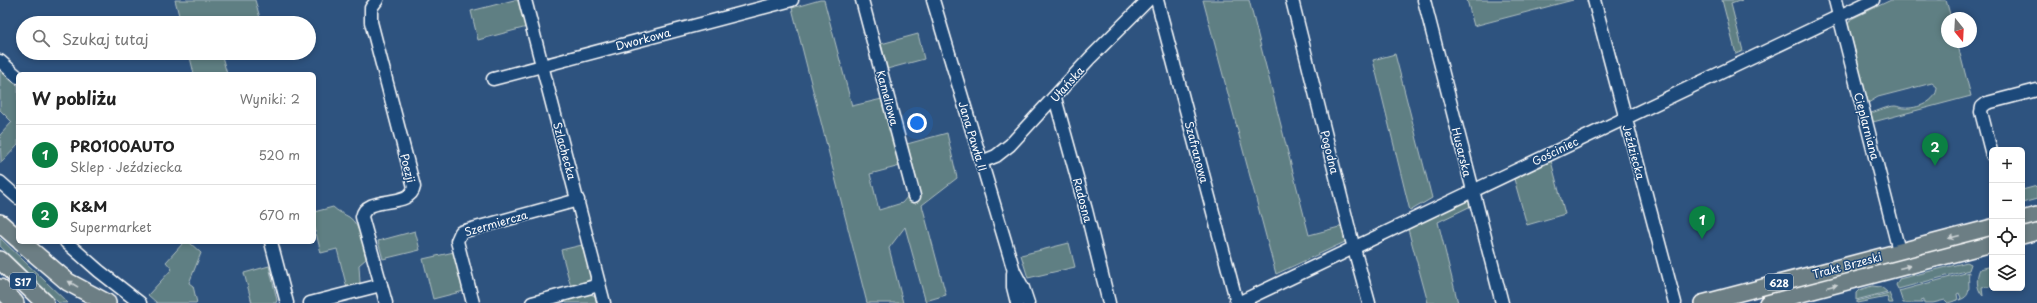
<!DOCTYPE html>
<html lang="pl">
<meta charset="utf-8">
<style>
:root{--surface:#fff;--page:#f6f6f6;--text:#222;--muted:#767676;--line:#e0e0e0;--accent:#0b8043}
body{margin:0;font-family:"Playpen Sans",sans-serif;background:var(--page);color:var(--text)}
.controls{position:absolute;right:12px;bottom:12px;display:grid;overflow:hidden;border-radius:6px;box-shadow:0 2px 6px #0003}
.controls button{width:36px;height:36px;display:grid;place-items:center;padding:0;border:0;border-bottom:1px solid var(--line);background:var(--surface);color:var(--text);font:20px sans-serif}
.compass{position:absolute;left:1941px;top:12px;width:36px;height:36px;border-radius:50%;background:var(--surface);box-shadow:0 2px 6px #0003;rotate:162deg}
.you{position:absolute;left:917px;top:123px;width:14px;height:14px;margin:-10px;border:3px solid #fff;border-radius:50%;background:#1a73e8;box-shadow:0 0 0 6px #1a73e833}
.badge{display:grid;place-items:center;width:26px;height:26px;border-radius:50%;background:var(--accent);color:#fff;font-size:13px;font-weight:700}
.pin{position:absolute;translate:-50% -33px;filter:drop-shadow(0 1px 2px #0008)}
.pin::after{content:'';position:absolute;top:21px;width:14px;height:12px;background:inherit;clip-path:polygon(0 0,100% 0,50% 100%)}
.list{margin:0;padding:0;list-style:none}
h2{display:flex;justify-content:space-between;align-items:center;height:52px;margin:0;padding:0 16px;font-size:17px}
h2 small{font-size:13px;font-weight:400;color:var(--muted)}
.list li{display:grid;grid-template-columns:26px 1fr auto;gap:12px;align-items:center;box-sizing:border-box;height:60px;padding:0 16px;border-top:1px solid var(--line)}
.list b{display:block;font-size:15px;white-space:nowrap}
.list p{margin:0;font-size:13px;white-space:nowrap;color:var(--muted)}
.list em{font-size:13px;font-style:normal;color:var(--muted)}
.icon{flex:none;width:22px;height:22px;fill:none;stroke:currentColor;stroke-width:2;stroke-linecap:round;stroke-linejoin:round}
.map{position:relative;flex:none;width:2037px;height:303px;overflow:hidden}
.search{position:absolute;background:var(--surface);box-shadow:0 2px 6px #0003;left:16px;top:16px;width:300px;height:44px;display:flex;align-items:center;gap:10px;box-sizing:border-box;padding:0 14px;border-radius:22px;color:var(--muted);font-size:15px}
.panel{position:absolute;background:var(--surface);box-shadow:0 2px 6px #0003;left:16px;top:72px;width:300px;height:172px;border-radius:6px}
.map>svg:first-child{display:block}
</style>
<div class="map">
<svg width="2037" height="303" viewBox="0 0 2037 303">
<rect width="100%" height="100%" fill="#2e537f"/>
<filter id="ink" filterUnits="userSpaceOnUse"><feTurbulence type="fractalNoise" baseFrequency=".025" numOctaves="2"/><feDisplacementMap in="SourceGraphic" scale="8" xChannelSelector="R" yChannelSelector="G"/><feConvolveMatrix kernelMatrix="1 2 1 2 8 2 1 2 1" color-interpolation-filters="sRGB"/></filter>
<g filter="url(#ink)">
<g fill="#5f7f83" stroke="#afbfc1">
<polygon points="175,0 255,0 260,18 244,23 181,23"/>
<polygon points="514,0 520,0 527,27 478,40 471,11"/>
<polygon points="820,0 824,0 852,106 882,99 900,166 870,174 879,210 902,203 908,196 920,193 907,144 947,133 957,178 922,205 946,295 929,300 926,303 905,227 889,248 903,303 867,303 792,8"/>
<polygon points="1203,0 1249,0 1309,235 1343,226 1347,241 1276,274"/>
<polygon points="1467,0 1573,0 1474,26"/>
<polygon points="1722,0 1742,0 1731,4 1743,51 1736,54"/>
<path d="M1891,0H1946L1951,18H1947V42H1957L1971,96L1873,122L1871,113C1878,111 1888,106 1895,106C1898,106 1901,108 1904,108C1917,109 1937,102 1937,87L1932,83L1878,97L1868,103L1848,24L1851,19Z"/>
<polygon points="918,34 924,59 887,69 881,44"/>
<polygon points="189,53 221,53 227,74 194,74"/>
<polygon points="1395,54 1432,198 1410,211 1373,60"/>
<polygon points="0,70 18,86 18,145 1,163 0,135 12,122 0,110"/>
<polygon points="1551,161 1565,214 1527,225 1514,179"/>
<polygon points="2037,186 2037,199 2022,203 2022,190"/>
<polygon points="1471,199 1473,205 1438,222 1458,303 1428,303 1408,229"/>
<path d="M333,207C338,212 344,214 349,217C361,225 363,247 366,259L359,265L360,283L347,288L337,249L321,253L314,225V212Z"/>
<polygon points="415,231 420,250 383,259 378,241"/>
<polygon points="1992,232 1992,238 1784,291 1783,289"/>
<polygon points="0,238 68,303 59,303 0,246"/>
<polygon points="184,242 189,242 201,253 189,283 193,286 197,303 157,303 148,295 172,269 166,262"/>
<polygon points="1069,243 1075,267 1028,278 1021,255"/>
<polygon points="582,245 591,277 587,282 571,287 561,250"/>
<polygon points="454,252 464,291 433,299 423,259"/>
<polygon points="1967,262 1971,264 1969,270 1898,289 1896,285 1899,279"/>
<polygon points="269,266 277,300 276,303 252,303 244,273"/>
<path d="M1992,266V286L1982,288L1983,296C1976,289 1976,277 1980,269Z"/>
<path d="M1969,272C1967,284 1974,296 1959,300L1961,298L1959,293L1957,294L1958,300L1948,303L1945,300L1933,303H1923V299L1920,300L1922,303H1903L1899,291Z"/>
<polygon points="1872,286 1881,287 1887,292 1856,300 1856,293 1859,290"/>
<polygon points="1889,293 1893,303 1889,303 1887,297 1857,303 1857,301"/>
<polygon points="590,294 595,296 597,303 566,303 565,301"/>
</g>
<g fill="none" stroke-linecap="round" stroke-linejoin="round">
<g stroke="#fff" stroke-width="15">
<g id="minor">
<path d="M377,0L371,8V22L414,187C410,209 366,194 362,217L386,303"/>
<polyline points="525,0 604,303"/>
<polyline points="862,0 914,196"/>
<polyline points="933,0 1014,271 1023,288 1028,303"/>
<polyline points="1157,0 1237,303"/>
<polyline points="1292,0 1352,241 1369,303"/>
<polyline points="1424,0 1502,303"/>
<polyline points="1594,0 1675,303"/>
<polyline points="1835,0 1899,251"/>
<polyline points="0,61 18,77"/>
<polyline points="493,79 792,0"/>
<polyline points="1055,98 1086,210 1109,303"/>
<polyline points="1992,155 1981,112 1982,107 1987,103 2037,90"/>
<polyline points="981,162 996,156 1010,145 1090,58 1148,0"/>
<polyline points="0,182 18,198"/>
<polyline points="66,242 99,271 140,303"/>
<polyline points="271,242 287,303"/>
<polyline points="1013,273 1013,287 1017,303"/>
<polyline points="310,303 381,285"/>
<polyline points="473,303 457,241 461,232 578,200"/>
<polyline points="532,303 599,285"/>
<polyline points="1238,303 1873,0"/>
</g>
</g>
<g stroke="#fff" stroke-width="18">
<g id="major">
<polyline points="2022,219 2037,215"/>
<polyline points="2022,236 2037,232"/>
<polyline points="1702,303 1992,227"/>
<polyline points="1767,303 1992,244"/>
</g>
</g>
<g stroke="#fff" stroke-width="20">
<g id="highway">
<polyline points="0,223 18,239"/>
<polyline points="21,242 68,282 107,303"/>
<polyline points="0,260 45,303"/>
<polyline points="0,288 15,303"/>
</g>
</g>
<use href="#minor" stroke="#1f4a7a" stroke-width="12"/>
<use href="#major" stroke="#6c7e84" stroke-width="15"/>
<use href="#highway" stroke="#6c7e84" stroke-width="17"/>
</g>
<defs><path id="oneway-solid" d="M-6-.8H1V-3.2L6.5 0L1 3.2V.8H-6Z"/></defs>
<g fill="#ccd2d4">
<use href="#oneway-solid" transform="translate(1954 237) rotate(165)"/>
<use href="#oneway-solid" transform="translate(1905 267) rotate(-15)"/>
<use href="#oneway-solid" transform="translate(73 284) rotate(-149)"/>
<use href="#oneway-solid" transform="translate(1832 286) rotate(-15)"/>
</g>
</g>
<g text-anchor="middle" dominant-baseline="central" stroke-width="3" stroke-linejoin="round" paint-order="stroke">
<g fill="#1f4a7a" stroke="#bcc9d7" stroke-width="1">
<rect x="10" y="273" width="26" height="16" rx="3"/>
<rect x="1765" y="274" width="28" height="16" rx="3"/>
</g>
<g font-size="10" font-weight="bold" fill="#fff">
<text x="23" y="281">S17</text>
<text x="1779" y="282">628</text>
</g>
<g font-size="11" fill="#fff" stroke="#1f4a7a">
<text transform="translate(643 39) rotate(-15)">Dworkowa</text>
<text transform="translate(1067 84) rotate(-48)">Ułańska</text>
<text transform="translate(888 98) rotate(75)">Kameliowa</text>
<text transform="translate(1867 126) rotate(75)">Cieplarniana</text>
<text transform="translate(973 136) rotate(73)">Jana Pawła II</text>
<text transform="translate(565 151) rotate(75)">Szlachecka</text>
<text transform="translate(1555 151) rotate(-26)">Gościniec</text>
<text transform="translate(1197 152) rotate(75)">Szafranowa</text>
<text transform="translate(1330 152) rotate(76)">Pogodna</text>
<text transform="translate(1462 152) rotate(76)">Husarska</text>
<text transform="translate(1634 152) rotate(75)">Jeździecka</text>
<text transform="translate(408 168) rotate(76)">Poezji</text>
<text transform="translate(1083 200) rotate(75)">Radosna</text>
<text transform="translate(496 223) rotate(-16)">Szermiercza</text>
<text transform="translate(1847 265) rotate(-15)">Trakt Brzeski</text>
</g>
</g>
</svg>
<div class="controls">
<button>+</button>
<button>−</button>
<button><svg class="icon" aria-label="locate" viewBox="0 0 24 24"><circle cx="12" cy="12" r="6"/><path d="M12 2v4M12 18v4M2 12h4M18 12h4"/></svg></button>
<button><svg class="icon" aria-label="layers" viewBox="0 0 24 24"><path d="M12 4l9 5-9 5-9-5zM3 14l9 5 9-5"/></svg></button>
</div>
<svg class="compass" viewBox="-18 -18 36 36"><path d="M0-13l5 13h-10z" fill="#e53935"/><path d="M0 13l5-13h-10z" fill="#767676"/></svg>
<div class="you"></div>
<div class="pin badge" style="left:1702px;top:239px">1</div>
<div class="pin badge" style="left:1935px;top:166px">2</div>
<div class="search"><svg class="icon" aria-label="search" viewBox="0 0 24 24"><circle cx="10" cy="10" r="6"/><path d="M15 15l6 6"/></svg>Szukaj tutaj</div>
<section class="panel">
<h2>W pobliżu<small>Wyniki: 2</small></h2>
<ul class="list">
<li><span class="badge">1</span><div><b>PRO100AUTO</b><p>Sklep · Jeździecka</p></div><em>520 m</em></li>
<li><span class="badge">2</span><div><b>K&amp;M</b><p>Supermarket</p></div><em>670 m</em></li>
</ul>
</section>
</div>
